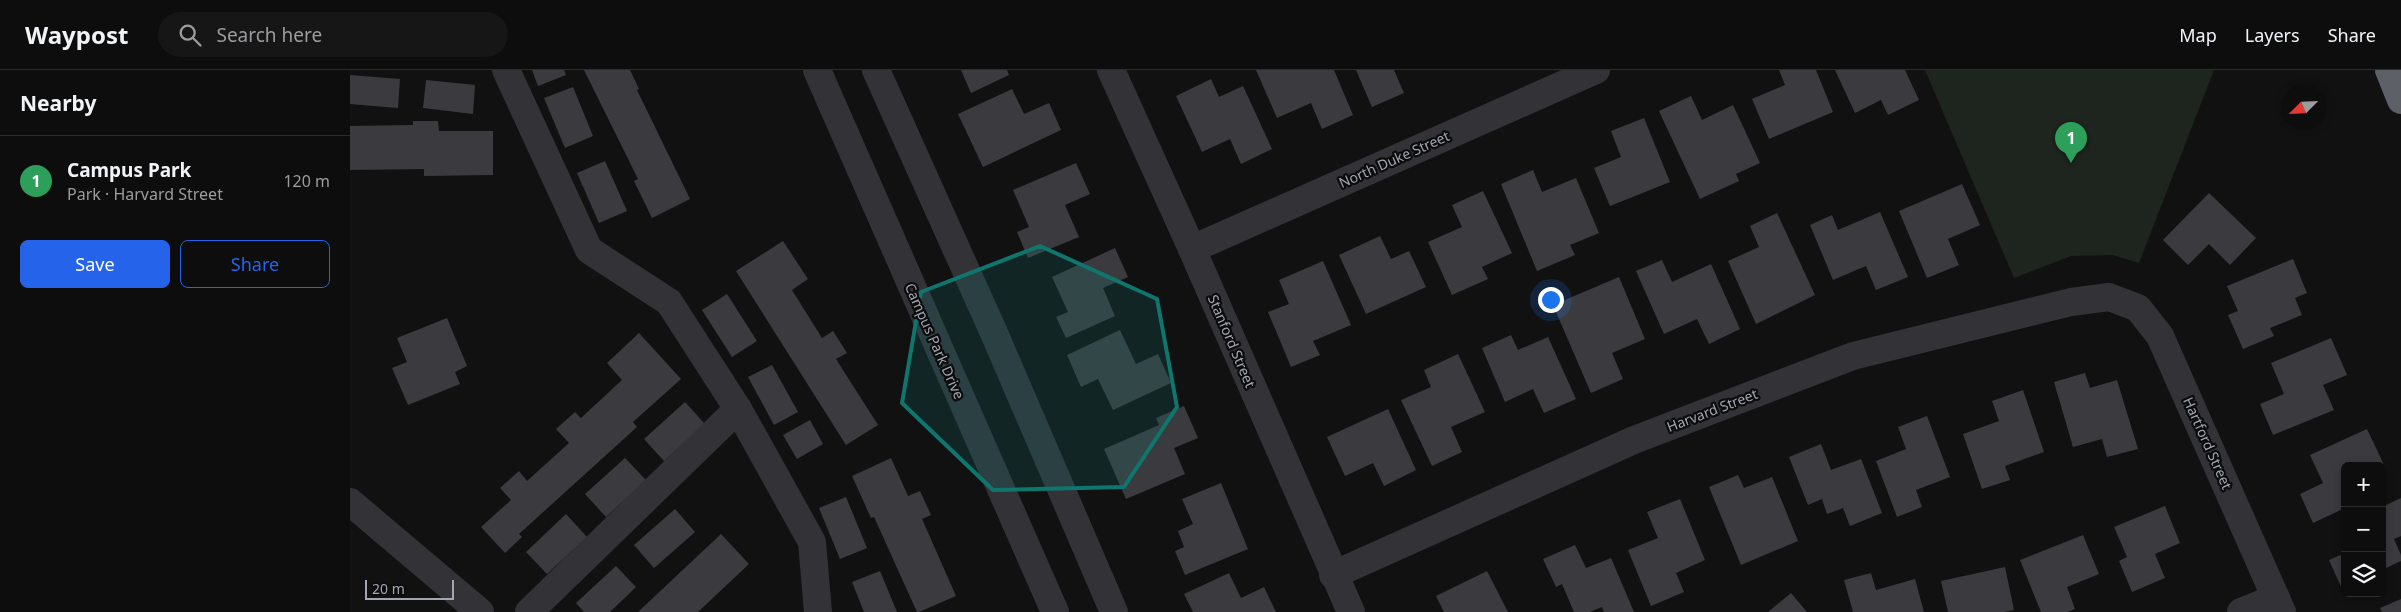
<!DOCTYPE html>
<meta charset="utf-8">
<style>
:root{--surface:#0d0d0e;--page:#161617;--text:#f1f3f6;--muted:#9a9c9e;--line:#2d2d2e;--accent:#2563eb}
body{margin:0;font-family:"Noto Sans",sans-serif;background:var(--page);color:var(--text)}
.controls{position:absolute;right:15px;bottom:15px;display:grid;overflow:hidden;border-radius:8px;box-shadow:0 2px 8px #0003}
.controls button{width:45px;height:45px;display:grid;place-items:center;padding:0;border:0;border-bottom:1px solid var(--line);background:var(--surface);color:var(--text);font:25px sans-serif}
.compass{position:absolute;left:1931px;top:15px;width:45px;height:45px;border-radius:50%;background:var(--surface);box-shadow:0 2px 8px #0003;rotate:246deg}
.scale{position:absolute;left:15px;bottom:12px;width:89px;box-sizing:border-box;padding-left:5px;border:2px solid #a2a6b3;border-top:0;font-size:14px;line-height:18px;white-space:nowrap;color:#a2a6b3;-webkit-text-stroke:4px #0c0c0d;paint-order:stroke}
.you{position:absolute;left:1200px;top:229px;width:18px;height:18px;margin:-12px;border:4px solid #fff;border-radius:50%;background:#1a73e8;box-shadow:0 0 0 8px #1a73e833}
.badge{display:grid;place-items:center;width:32px;height:32px;border-radius:50%;background:var(--accent);color:#fff;font-size:16px;font-weight:700}
.pin{position:absolute;translate:-50% -41px;filter:drop-shadow(0 1px 2px #0008)}
.pin::after{content:'';position:absolute;top:26px;width:18px;height:15px;background:inherit;clip-path:polygon(0 0,100% 0,50% 100%)}
.list{margin:0;padding:0;list-style:none}
h2{display:flex;justify-content:space-between;align-items:center;height:65px;margin:0;padding:0 20px;font-size:21px}
h2 small{font-size:16px;font-weight:400;color:var(--muted)}
.list li{display:grid;grid-template-columns:32px 1fr auto;gap:15px;align-items:center;box-sizing:border-box;height:90px;padding:0 20px;border-top:1px solid var(--line)}
.list b{display:block;font-size:19px;white-space:nowrap}
.list p{margin:0;font-size:16px;white-space:nowrap;color:var(--muted)}
.list em{font-size:16px;font-style:normal;color:var(--muted)}
.actions{display:flex;gap:10px;padding:15px 20px}
.actions a{flex:1;padding:11px 0;border:1px solid var(--accent);border-radius:8px;text-align:center;font-size:18px;color:var(--accent)}
.actions .main{background:var(--accent);color:#fff}
.icon{flex:none;width:28px;height:28px;fill:none;stroke:currentColor;stroke-width:2;stroke-linecap:round;stroke-linejoin:round}
.map{position:relative;flex:none;width:2051px;height:542px;overflow:hidden}
header{display:flex;align-items:center;gap:30px;box-sizing:border-box;height:70px;padding:0 25px;background:var(--surface);border-bottom:1px solid var(--line)}
header strong{font-size:24px}
nav{display:flex;gap:28px;margin-inline-start:auto;font-size:18px}
.search{width:350px;height:45px;background:var(--page);display:flex;align-items:center;gap:12px;box-sizing:border-box;padding:0 18px;border-radius:28px;color:var(--muted);font-size:19px}
main{display:flex}
aside{flex:1;background:var(--surface)}
.map>svg:first-child{display:block}
</style>
<header>
<strong>Waypost</strong>
<div class="search"><svg class="icon" aria-label="search" viewBox="0 0 24 24"><circle cx="10" cy="10" r="6"/><path d="M15 15l6 6"/></svg>Search here</div>
<nav><a>Map</a><a>Layers</a><a>Share</a></nav>
</header>
<main>
<aside>
<h2>Nearby<small></small></h2>
<ul class="list">
<li><span class="badge" style="background:#2e9e5b">1</span><div><b>Campus Park</b><p>Park · Harvard Street</p></div><em>120 m</em></li>
</ul>
<div class="actions"><a class="main">Save</a><a>Share</a></div>
</aside>
<div class="map">
<svg width="2051" height="542" viewBox="0 0 2051 542">
<rect width="100%" height="100%" fill="#111112"/>
<polygon fill="#1d251e" points="1575,0 1864,0 1789,193 1763,185 1721,186 1664,208"/>
<g fill="#3b3b3f">
<polygon points="182,0 214,0 216,5 188,16"/>
<polygon points="234,0 280,0 289,19 287,20 340,129 302,148 284,111 288,109"/>
<polygon points="611,0 657,0 659,5 621,23"/>
<polygon points="906,0 984,0 1003,45 972,59 961,33 927,48"/>
<polygon points="1006,0 1044,0 1054,23 1022,37"/>
<polygon points="1429,0 1466,0 1483,42 1419,69 1402,29 1435,15"/>
<polygon points="1485,0 1555,0 1569,30 1538,45 1531,30 1505,43"/>
<polygon points="0,5 50,9 48,38 0,34"/>
<polygon points="861,9 869,27 893,16 922,79 891,94 880,69 852,82 826,26"/>
<polygon points="76,10 125,15 123,44 73,38"/>
<polygon points="223,17 243,66 215,78 194,28"/>
<polygon points="662,19 674,44 699,33 711,60 633,97 608,44"/>
<polygon points="1341,26 1352,50 1383,35 1410,93 1386,104 1389,111 1350,129 1309,41"/>
<polygon points="1294,48 1320,112 1260,136 1244,98 1271,87 1261,61"/>
<polygon points="63,51 88,51 89,61 143,61 143,105 74,106 74,99 0,100 0,56 63,55"/>
<polygon points="255,91 277,141 249,153 227,103"/>
<polygon points="726,93 740,124 715,135 729,167 678,188 667,162 679,157 663,120"/>
<polygon points="1183,100 1192,122 1226,108 1249,163 1220,175 1225,185 1187,201 1151,114"/>
<polygon points="1612,114 1630,155 1598,169 1609,195 1577,208 1549,141"/>
<polygon points="1133,121 1162,183 1132,197 1138,209 1102,225 1078,172 1112,157 1102,135"/>
<polygon points="1859,123 1906,168 1880,195 1859,174 1838,195 1813,170"/>
<polygon points="1530,142 1558,207 1526,220 1516,196 1483,210 1460,155 1482,145 1488,160"/>
<polygon points="1427,143 1465,225 1406,254 1378,191 1409,177 1400,156"/>
<polygon points="1030,166 1041,189 1059,181 1076,217 1016,244 989,185"/>
<polygon points="433,171 458,209 442,220 472,268 483,261 497,283 486,289 528,355 496,375 386,201"/>
<polygon points="765,178 778,207 753,218 765,246 716,268 706,247 718,242 702,207"/>
<polygon points="1943,189 1957,223 1945,228 1952,245 1920,258 1924,266 1893,279 1878,245 1888,241 1877,216"/>
<polygon points="1312,190 1322,212 1361,194 1390,259 1359,274 1347,249 1314,264 1286,201"/>
<polygon points="973,191 1001,255 963,271 970,285 941,297 918,242 939,234 929,210"/>
<polygon points="1269,207 1295,269 1262,283 1273,309 1241,323 1203,235"/>
<polygon points="377,224 407,271 382,287 352,240"/>
<polygon points="97,248 117,296 105,302 110,314 58,335 42,298 57,292 47,268"/>
<polygon points="770,260 786,294 808,284 821,313 763,340 748,309 731,317 717,285"/>
<polygon points="289,263 331,309 283,352 287,357 169,464 172,467 155,483 131,457 161,430 150,418 169,401 177,411 219,373 206,359 225,342 231,348 272,310 257,293"/>
<polygon points="1161,265 1168,280 1198,267 1226,329 1194,343 1183,319 1155,332 1132,278"/>
<polygon points="1981,268 1997,305 1973,315 1984,340 1923,365 1910,334 1934,324 1921,293"/>
<polygon points="1108,284 1135,342 1101,357 1112,382 1082,396 1051,330 1081,317 1074,300"/>
<polygon points="422,295 448,342 424,355 398,307"/>
<polygon points="1735,303 1740,318 1767,310 1788,379 1757,387 1752,369 1723,377 1704,312"/>
<polygon points="1673,320 1694,382 1655,396 1660,410 1632,419 1613,364 1649,351 1642,331"/>
<polygon points="335,332 355,354 314,391 294,369"/>
<polygon points="834,336 848,368 824,378 835,404 776,429 754,379 809,355 806,348"/>
<polygon points="1038,339 1066,400 1034,416 1023,393 995,406 977,367"/>
<polygon points="1577,346 1600,407 1566,420 1572,437 1547,447 1526,391 1556,379 1548,357"/>
<polygon points="460,350 473,374 447,389 433,365"/>
<polygon points="2017,359 2035,397 1995,396 1995,438 1963,453 1950,424 1973,413 1960,385"/>
<polygon points="1471,374 1481,400 1511,389 1532,443 1500,456 1493,438 1477,444 1472,429 1458,435 1439,387"/>
<polygon points="275,388 296,410 256,447 235,424"/>
<polygon points="541,388 558,426 570,421 581,445 572,449 606,526 569,542 567,542 524,447 521,448 502,406"/>
<polygon points="1388,405 1394,418 1422,407 1448,471 1391,495 1359,417"/>
<polygon points="871,413 898,479 835,505 825,481 834,477 828,461 843,454 832,429"/>
<polygon points="496,427 517,478 490,489 469,438"/>
<polygon points="2051,428 2051,466 2044,469 2051,485 2051,491 2032,500 2032,437"/>
<polygon points="1330,429 1355,490 1326,503 1334,522 1301,536 1278,480 1308,468 1297,442"/>
<polygon points="1815,436 1830,473 1805,484 1815,508 1782,522 1769,491 1777,487 1764,457"/>
<polygon points="325,439 345,462 304,498 284,475"/>
<polygon points="216,444 237,467 197,504 176,482"/>
<polygon points="371,464 399,494 348,542 288,542"/>
<polygon points="1733,465 1749,504 1717,517 1725,539 1718,542 1691,542 1670,490"/>
<polygon points="1225,475 1236,498 1261,488 1284,542 1254,542 1252,537 1240,542 1224,542 1212,514 1206,517 1193,489"/>
<polygon points="1995,483 1995,518 1992,519 1979,490"/>
<polygon points="266,496 286,517 260,542 234,542 226,533"/>
<polygon points="1655,497 1664,540 1654,542 1598,542 1591,511"/>
<polygon points="530,501 547,542 514,542 502,512"/>
<polygon points="1137,501 1158,542 1094,542 1086,526"/>
<polygon points="879,503 891,528 914,517 926,542 843,542 834,524"/>
<polygon points="1521,503 1526,520 1565,509 1574,542 1503,542 1494,510"/>
<polygon points="1441,523 1457,542 1418,542"/>
<polygon points="2051,529 2051,542 2032,542 2030,538"/>
</g>
<g fill="none" stroke-linecap="round" stroke-linejoin="round">
<g stroke="#323237" stroke-width="28">
<polyline points="156,0 239,180 319,232 388,339 462,472 468,542"/>
<polyline points="467,0 705,542"/>
<polyline points="526,0 644,263 764,542"/>
<polyline points="761,0 842,179 1001,542"/>
<polyline points="842,179 1246,0"/>
<polyline points="0,432 130,542"/>
<polyline points="983,505 1284,370 1503,286 1721,232 1759,227 1788,238 1810,266 1932,542"/>
<polyline points="179,542 388,339"/>
<polyline points="1891,542 1926,528"/>
</g>
<polyline stroke="#5e6068" stroke-width="28" points="2039,0 2051,30"/>
</g>
<path fill="#0f766e" fill-opacity="0.2" stroke="#0f766e" stroke-width="4" stroke-linejoin="round" d="M690,176L807,229L827,337L774,417L643,420L552,333L571,222Z"/>
<g text-anchor="middle" dominant-baseline="central" stroke-width="4.5" stroke-linejoin="round" paint-order="stroke">
<g font-size="14" fill="#a2a6b3" stroke="#0c0c0d">
<text transform="translate(1044 89) rotate(-24)">North Duke Street</text>
<text transform="translate(585 271) rotate(66)">Campus Park Drive</text>
<text transform="translate(882 271) rotate(67)">Stanford Street</text>
<text transform="translate(1362 340) rotate(-21)">Harvard Street</text>
<text transform="translate(1858 373) rotate(66)">Hartford Street</text>
</g>
</g>
</svg>
<div class="controls">
<button>+</button>
<button>−</button>
<button><svg class="icon" aria-label="layers" viewBox="0 0 24 24"><path d="M12 4l9 5-9 5-9-5zM3 14l9 5 9-5"/></svg></button>
</div>
<svg class="compass" viewBox="-18 -18 36 36"><path d="M0-13l5 13h-10z" fill="#e53935"/><path d="M0 13l5-13h-10z" fill="#9a9c9e"/></svg>
<div class="scale">20 m</div>
<div class="you"></div>
<div class="pin badge" style="left:1721px;top:93px;background:#2e9e5b">1</div>
</div>
</main>
